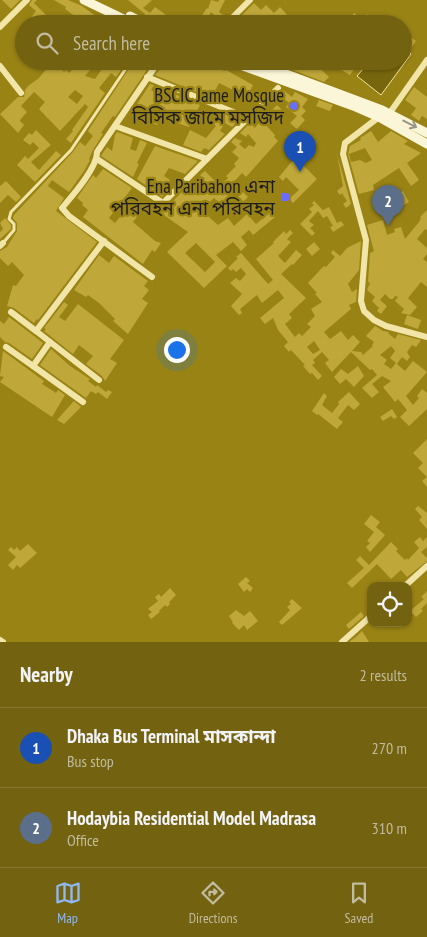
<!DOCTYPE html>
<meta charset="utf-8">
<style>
:root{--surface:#736210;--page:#786819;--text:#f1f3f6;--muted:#c1bc9f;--line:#857630;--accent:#90b9f0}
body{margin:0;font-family:"PT Sans Narrow","Noto Sans Bengali",sans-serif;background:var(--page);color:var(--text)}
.controls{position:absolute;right:15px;bottom:15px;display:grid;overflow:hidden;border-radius:10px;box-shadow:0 1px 4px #0004}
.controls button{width:45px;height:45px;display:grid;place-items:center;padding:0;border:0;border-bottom:1px solid var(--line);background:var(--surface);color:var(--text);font:25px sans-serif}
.you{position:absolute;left:176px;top:349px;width:18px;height:18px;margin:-12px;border:4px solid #fff;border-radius:50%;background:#1a73e8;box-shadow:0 0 0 8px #1a73e833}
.badge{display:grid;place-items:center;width:32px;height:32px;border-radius:50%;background:var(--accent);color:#fff;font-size:16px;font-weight:700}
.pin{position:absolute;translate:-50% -41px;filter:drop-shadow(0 1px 2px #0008)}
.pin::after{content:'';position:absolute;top:26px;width:18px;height:15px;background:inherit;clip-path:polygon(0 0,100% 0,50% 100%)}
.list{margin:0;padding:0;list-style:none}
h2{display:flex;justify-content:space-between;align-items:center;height:65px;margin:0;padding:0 20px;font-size:21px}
h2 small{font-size:16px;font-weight:400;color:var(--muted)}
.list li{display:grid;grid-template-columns:32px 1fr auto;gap:15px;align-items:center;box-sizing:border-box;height:80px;padding:0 20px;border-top:1px solid var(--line)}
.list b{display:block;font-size:19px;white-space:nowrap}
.list p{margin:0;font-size:16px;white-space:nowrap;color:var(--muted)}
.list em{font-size:16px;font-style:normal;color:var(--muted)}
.icon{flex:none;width:28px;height:28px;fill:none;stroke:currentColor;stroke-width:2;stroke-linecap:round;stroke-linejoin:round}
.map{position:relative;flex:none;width:427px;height:642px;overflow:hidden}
.search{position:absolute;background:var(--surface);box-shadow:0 1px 4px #0004;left:15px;right:15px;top:15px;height:55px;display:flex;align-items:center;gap:12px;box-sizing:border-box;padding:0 18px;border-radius:28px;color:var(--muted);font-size:19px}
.sheet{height:225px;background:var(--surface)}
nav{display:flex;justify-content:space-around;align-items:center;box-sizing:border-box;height:70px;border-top:1px solid var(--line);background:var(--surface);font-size:14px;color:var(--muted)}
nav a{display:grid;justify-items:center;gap:2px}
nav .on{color:var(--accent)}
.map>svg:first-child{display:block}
</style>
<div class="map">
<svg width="427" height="642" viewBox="0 0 427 642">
<rect width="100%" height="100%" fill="#998315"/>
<polygon fill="#76660d" stroke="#f5e49b" points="403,48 411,54 381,95 357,76 370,61 403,61"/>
<g fill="#bfa839" fill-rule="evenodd">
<polygon points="2,0 20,0 11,9"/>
<polygon points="32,0 37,0 34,3 55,24 36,24 30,19 36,11 29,5"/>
<polygon points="54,0 68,0 82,6 97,17 98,16 109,24 96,24 82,15 80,20 65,9 66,7"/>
<polygon points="128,0 152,0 143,8 150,13 155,7 169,17 166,18 173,24 156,24 144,16 145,14"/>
<polygon points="211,0 218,2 219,0 225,0 219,12 226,17 221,22 211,12 204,24 196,24 207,8 208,9"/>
<polygon points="254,3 261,10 266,5 274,13 280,7 290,18 285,24 233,24"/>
<polygon points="354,13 363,20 367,14 376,20 373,24 348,24 350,21 349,20"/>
<polygon points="403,32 416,41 411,48 403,43"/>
<path d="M72,61H127L116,77L111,73L99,88L105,93L71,143L66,139L73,131L72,130L88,107L85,104L60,131L39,109L45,102L34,92L21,106L27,112L20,120V121L24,125L18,133L0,114L18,97H24L25,90L28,86L39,78L48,67L50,69L56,63L64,72L66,70L69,73L76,66ZM95,64L102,69L95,79L85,76ZM75,90L83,96L77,104L68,97Z"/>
<polygon points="134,61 153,61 115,117 113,116 101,133 103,134 93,150 89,159 90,160 84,171 69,192 52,180 48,186 64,198 56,211 97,242 38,320 37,319 34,323 14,308 7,306 13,285 16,286 24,275 12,262 8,266 0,258 0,251 7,247 17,231 17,223 13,218 14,215 73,152 80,142 85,146 93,136 88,131"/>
<polygon points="167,61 202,61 221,70 225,71 226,70 253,85 247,97 219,83 213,95 203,91 201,94 155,75"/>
<polygon points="270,61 312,61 329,77 324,82"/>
<polygon points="334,61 360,61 350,75 332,64"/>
<polygon points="150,84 154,85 151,90 156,93 156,98 167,102 172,93 200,105 189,127 160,117 157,125 133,116 137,104"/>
<polygon points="414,87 427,97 427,119 422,116 419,121 411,115 416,108 405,100"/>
<polygon points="283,90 292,97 295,92 308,99 302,107 306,111 301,116 305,120 297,129 290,123 297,116 286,107 289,103 279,94"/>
<polygon points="319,100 333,105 330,111 316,106"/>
<polygon points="277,105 282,110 275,118 269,113"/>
<polygon points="221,112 239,120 232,127 225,123 220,131 225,134 209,150 204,148 201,152 183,145 190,130 206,138 216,126 214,125"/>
<path d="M262,121L275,135L274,137L278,141L246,177L242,173L227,189L236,199L243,192L248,197L234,211L235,212L232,215L214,198L201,210L218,225L228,218L234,226L247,214L256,224L271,212L275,217L253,235L249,230L241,237L247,245L241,251L233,242L216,255L227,266L204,288L167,252L188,232L161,213L193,181L198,186L204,179L200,175L205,171L220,186L228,178L226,176L236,166L234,164L239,158L232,152L237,147L231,142L235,138L242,141L239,144L245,149L249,145L254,147L256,143L248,134L246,137L240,133L250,123L255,128L258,124H260ZM196,243L215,262L205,272L185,253Z"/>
<polygon points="36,130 51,145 31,162 39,170 56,151 61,155 35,182 17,165 25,156 28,159 39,148 33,142 30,145 23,140 29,133 32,135"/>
<path d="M371,131L378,142L391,131L408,141L404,144L421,153L407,163L419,180L411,186L399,168L373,185L374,190L359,194L348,154L350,146L361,140L360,138ZM365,148L372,160L366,163L360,160L351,162L349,154Z"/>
<polygon points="117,132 133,138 130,149 136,151 140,140 147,143 137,163 139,164 133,177 101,156 107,147 112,151 115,135"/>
<polygon points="155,146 198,161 185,174 169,168 164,176 170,180 165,188 168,190 162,197 137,179"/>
<polygon points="337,154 351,204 346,208 343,204 347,201 342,193 340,195 337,191 343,186"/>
<polygon points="297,159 317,179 293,203 289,199 299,190 286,177 283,181 279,177 293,160 294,162"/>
<polygon points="103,169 132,188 109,218 115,223 129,206 139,214 133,222 155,241 161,243 155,252 152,250 143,264 83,217 88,210 82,205 83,203 77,198 93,175 96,178"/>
<polygon points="6,181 21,197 16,202 8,195 0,203 0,186"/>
<polygon points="403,191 409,202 398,208 392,198"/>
<polygon points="314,201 323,210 329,207 337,223 341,221 344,225 333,232 330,227 333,226 327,216 323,218 318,211 309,221 314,225 310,228 315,233 312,236 300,224 312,212 309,209 314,205 312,203"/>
<polygon points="427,210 427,230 425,229 417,239 427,248 427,254 423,259 427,262 427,287 421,282 408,298 417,307 410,315 401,313 404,309 395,301 398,297 395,296 393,299 390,299 385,294 380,300 387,306 381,314 377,311 379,308 372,301 375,297 367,290 370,283 368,282 370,253 374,251 367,225 383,220 387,235 395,232 394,229 401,227 405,239 419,222 421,218 420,217"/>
<polygon points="5,218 11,225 11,229 0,239 0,232 3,229 0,223"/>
<path d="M290,230L293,233L287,239L291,242L278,256L285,263L296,250L302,255L293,265L292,264L281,274L306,298L289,314L292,318L285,324L295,337L299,333L302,336L311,327L307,324L315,316L311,309L322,302L315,294L317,293L308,283L320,270L324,266L326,267L335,257L331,253L333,250L340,256L347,248L361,241L359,270L348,284L352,292L357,289L356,302L349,305L351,309L324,332L330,339L341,331L348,340L353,335L360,342L352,351L361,352L363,355L373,346L372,345L374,342L366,336L375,326L383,331L389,332L388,333L395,339L398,334L421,340L416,347L412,345L407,352L410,357L407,361L402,357L397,364L405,371L413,361L427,372L406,396L413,405L419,398L417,396L422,389L427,393V409L409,426L400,417L407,410L398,399L395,402L383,387L391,381L382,376L372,384L379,392L372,398L362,388L377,375L372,369L370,370L351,352L332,372L325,363L329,360L322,352L313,360L315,363L312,365L322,376L318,380L312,373L310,374L303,366L305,365L291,350L289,352L284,346L288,342L278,330L273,318L265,324L260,318L284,298L278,290L262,303L257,295L240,309L242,313L239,315L231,306L242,294L230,283L236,278L240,281L246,274L241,268L236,272L233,269L231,271L228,268L238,258L236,257L241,253L268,284L273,280L256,259L274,243L273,242L284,231L286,234ZM314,341L320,350L313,354L307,347ZM391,346L395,351L390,358L396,363L391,369L384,364L387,360L380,355Z"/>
<polygon points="314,242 320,249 312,256 306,249"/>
<polygon points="99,255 109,263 114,256 148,281 144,286 149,290 142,299 148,303 128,334 113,321 115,319 99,303 88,295 86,297 74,290"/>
<polygon points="64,302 68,305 59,317 65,321 78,304 124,340 110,359 117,363 105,381 102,376 86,364 93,356 79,345 73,354 44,331 46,329 44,328"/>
<polygon points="407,315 421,320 418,329 404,324"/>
<polygon points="9,317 43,343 32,359 9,343 5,342 0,337 0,321 4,324"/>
<polygon points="51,349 70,366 90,379 88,381 96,387 97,385 106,392 108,390 112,392 107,399 98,392 96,394 91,391 86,398 40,365"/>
<polygon points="3,351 44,381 42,384 56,393 58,390 65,395 52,417 0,382 4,377 0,376"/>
<polygon points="358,366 364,376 354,387 346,379 340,384 334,377 341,369 348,374"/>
<polygon points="349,392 360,404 354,410 348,405 338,418 343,422 337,429 318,414 317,415 312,411 324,393 327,396 322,405 332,413 339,404 338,402"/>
<polygon points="74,401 81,407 64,424 57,420"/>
<polygon points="392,409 397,417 394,419 391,416 383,421 380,417"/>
<polygon points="427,439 427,487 422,481 427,477 418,468 423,463 413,453"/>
<polygon points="418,506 427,513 427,529 419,520 422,517 415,509"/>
<polygon points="371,515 380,522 376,527 385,535 370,552 366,547 370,543 367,541 374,532 364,524"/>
<polygon points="420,537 423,541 427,537 427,547 421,552 427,558 427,561 407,577 401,570 391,579 377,564 352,588 347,583 364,568 356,560 360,556 369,565 391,542 398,549 396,551 405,560 407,558 408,560 419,548 414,542"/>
<polygon points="28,544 37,553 20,568 17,565 13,570 8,565 16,557 8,550 11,547 14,550 17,547 20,551"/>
<polygon points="246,577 250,581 247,583 253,588 250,592 247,589 244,592 238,584"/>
<polygon points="170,588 176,595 169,602 170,604 167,607 165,605 159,611 160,612 151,619 148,615 152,612 148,609 158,601 155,597 159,594 161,597"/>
<polygon points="427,591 427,603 421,609 423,611 416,617 410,611 424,599 421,597"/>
<polygon points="292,599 302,608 282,625 279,622 290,610 287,607 291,604 289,602"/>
<polygon points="236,610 244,616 250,611 258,621 247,630 244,625 239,630 232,623 233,622 229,616"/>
<polygon points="361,612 364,616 349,629 346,625"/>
<polygon points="362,631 369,642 349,642 356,637"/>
</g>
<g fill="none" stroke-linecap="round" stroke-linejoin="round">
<polyline stroke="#f2e5a8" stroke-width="3" points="3,243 14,230 14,224 9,219 11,212 71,150 131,61"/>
<g stroke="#f2e5a8" stroke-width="6">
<polyline points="226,24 250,0"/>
<polyline points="0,27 27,0"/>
<polyline points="0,66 21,93"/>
<polyline points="147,77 248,118"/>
<polyline points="389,114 427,60"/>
<polyline points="379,117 345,143 343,154 366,240 361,301 364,311 374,320 386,326 427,337"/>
<polyline points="115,126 207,159"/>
<polyline points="97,159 163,203 278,88"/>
<polyline points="0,246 3,243"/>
<path d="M152,277L69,216L62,208C73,195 97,168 97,152L159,61"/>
<polyline points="11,312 36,331"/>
<polyline points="50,342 33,366 83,402"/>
<polyline points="6,347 33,366"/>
<polyline points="99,380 36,331 104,241"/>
<polyline points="405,586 427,566"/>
<polyline points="0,640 3,642"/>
<polyline points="342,642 371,616"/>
</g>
<g stroke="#fcf6d8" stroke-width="9">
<polyline points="84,0 134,24"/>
<polyline points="130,16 146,24"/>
<polyline points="229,61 356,107 379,117 427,144"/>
<polyline points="251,61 382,110 427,133"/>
</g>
</g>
<defs><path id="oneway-shaft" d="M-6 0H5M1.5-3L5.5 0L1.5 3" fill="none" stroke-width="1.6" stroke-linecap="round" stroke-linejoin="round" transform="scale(1.25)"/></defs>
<use stroke="#989484" href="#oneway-shaft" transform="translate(410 124) rotate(27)"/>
<g fill="#6a6cff" stroke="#998315" stroke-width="2">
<circle cx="294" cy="106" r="5"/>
<rect x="280" y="192" width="10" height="10" rx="2.5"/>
</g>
<g text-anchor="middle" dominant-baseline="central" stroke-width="4.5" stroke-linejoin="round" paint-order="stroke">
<g font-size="19" fill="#1d1d1d" stroke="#998315" text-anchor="end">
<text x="284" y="95">BSCIC Jame Mosque<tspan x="284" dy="22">বিসিক জামে মসজিদ</tspan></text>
<text x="275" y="186">Ena Paribahon এনা<tspan x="275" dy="22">পরিবহন এনা পরিবহন</tspan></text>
</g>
</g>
</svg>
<div class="controls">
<button><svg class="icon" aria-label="locate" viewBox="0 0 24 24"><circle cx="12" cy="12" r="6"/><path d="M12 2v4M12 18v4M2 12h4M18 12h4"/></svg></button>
</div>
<div class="you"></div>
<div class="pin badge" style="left:300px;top:172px;background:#1a4fb4">1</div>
<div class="pin badge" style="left:388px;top:226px;background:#5c6f8a">2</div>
<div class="search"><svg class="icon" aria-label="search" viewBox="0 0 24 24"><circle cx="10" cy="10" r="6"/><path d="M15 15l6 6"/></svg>Search here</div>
</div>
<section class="sheet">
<h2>Nearby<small>2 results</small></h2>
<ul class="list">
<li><span class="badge" style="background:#1a4fb4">1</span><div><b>Dhaka Bus Terminal মাসকান্দা</b><p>Bus stop</p></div><em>270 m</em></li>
<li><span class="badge" style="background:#5c6f8a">2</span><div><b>Hodaybia Residential Model Madrasa</b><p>Office</p></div><em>310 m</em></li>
</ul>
</section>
<nav>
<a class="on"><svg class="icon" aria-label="map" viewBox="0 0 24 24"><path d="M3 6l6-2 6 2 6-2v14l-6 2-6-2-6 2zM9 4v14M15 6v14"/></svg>Map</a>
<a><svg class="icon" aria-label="directions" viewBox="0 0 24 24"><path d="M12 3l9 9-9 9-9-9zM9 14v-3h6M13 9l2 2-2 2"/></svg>Directions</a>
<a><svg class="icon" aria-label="saved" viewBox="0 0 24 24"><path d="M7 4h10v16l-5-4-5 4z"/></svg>Saved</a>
</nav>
